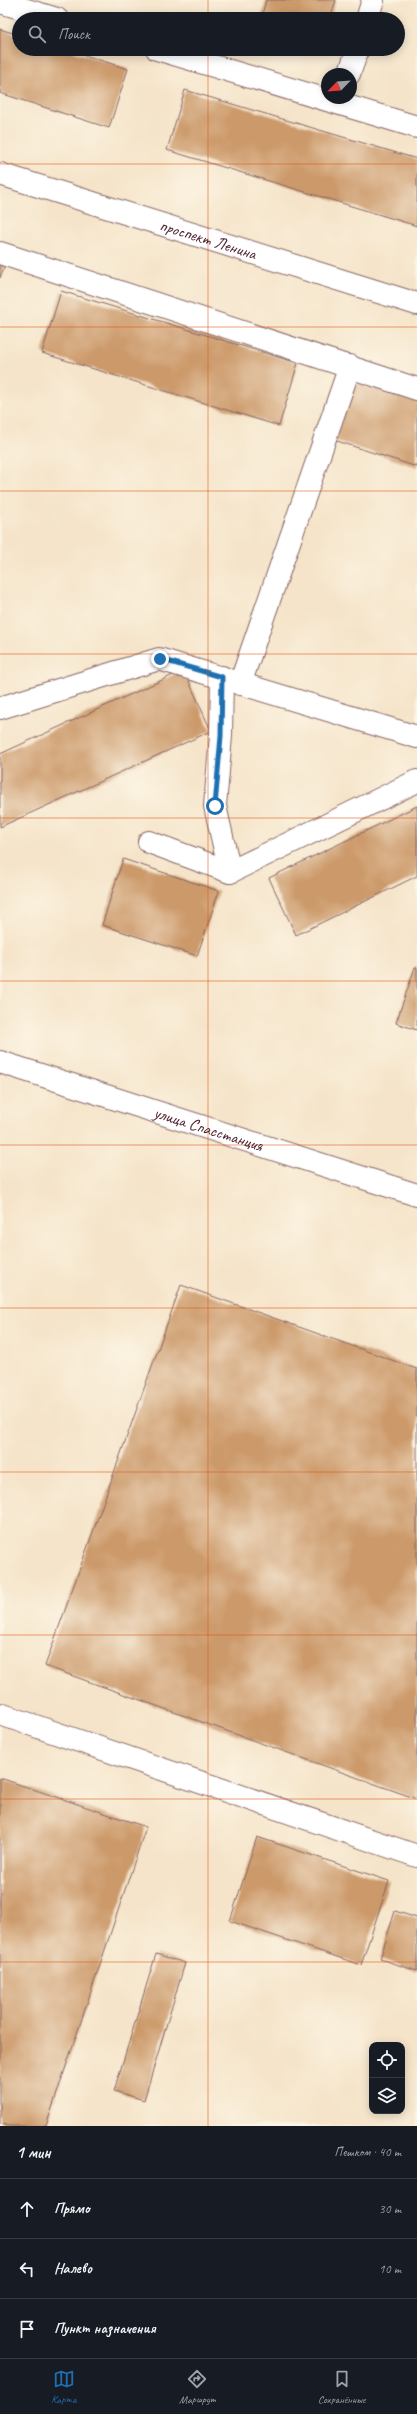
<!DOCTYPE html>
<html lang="ru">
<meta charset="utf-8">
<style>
:root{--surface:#171b24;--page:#20242c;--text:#f1f3f6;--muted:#9ea1a6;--line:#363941;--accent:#1f6fb2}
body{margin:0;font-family:Caveat,sans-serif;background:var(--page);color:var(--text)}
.controls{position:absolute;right:12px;bottom:12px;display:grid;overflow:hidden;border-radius:8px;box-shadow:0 2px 10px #0003}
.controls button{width:36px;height:36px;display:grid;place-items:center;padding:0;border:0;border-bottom:1px solid var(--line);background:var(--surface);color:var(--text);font:20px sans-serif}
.compass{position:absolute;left:321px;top:68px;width:36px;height:36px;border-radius:50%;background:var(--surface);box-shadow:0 2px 10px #0003;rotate:245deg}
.stop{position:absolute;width:12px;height:12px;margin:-9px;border:3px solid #1f6fb2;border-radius:50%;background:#fff}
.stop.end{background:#1f6fb2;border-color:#fff;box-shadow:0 1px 4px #0008}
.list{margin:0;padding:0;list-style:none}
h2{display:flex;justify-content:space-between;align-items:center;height:52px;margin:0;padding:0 16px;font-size:17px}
h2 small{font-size:13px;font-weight:400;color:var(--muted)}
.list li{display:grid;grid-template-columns:26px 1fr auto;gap:12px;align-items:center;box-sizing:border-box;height:60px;padding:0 16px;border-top:1px solid var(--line)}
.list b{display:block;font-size:15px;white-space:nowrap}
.list em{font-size:13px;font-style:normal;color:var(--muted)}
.icon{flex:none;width:22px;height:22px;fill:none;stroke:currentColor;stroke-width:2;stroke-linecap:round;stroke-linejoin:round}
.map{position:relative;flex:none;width:417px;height:2126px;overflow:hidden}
.search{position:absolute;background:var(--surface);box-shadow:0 2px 10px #0003;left:12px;right:12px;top:12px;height:44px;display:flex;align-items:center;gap:10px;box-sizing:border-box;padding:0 14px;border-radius:22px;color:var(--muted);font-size:15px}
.sheet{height:232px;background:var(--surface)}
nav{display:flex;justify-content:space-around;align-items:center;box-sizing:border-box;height:56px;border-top:1px solid var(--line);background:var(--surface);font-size:11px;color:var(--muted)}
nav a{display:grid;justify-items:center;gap:2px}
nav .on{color:var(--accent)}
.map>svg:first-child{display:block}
</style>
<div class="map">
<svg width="417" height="2126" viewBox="0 0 417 2126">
<rect width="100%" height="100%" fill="#fcf5e5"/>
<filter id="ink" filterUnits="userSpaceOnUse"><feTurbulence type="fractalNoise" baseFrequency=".025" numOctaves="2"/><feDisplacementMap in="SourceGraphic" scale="8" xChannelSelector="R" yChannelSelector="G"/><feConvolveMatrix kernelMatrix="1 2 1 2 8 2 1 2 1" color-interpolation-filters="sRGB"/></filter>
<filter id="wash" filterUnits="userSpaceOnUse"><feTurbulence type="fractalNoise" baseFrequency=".012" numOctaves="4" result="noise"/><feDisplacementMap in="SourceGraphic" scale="16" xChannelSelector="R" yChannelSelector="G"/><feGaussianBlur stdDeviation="0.9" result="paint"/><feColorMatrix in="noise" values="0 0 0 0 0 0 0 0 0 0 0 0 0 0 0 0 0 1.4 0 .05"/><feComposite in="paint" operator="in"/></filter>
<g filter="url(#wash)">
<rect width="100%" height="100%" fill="#f5e4c9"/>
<g id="blocks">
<g fill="#cc9a6a">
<polygon points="266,0 336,0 330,19 261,19"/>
<polygon points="0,29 19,35 19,49 65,49 128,69 109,128 0,93"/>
<polygon points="185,90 417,159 417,226 167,150"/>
<polygon points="0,263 5,265 0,278"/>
<polygon points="61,291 298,363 279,426 42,353"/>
<polygon points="354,379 417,399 417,467 334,440"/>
<polygon points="184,670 211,731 0,827 0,754"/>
<polygon points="417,806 417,876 296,935 269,878"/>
<polygon points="123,859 219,891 197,956 102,925"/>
<polygon points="415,967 417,968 417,1030 396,1023"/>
<polygon points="181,1285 417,1369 417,1799 45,1666"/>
<polygon points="0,1778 146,1827 46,2126 9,2126 0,2123"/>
<polygon points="257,1837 389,1881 361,1965 230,1921"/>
<polygon points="395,1911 417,1918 417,1971 380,1959"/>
<polygon points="156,1954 185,1963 144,2100 114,2091"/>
</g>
</g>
</g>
<g filter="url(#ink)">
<use href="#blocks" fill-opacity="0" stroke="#866462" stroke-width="1"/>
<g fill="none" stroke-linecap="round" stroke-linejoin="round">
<g stroke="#866462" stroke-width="24">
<g id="minor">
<polyline points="0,2 57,19"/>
<polyline points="367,19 373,0"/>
<polyline points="157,49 417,127"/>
<polyline points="349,74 358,49"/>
<polyline points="0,253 417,389"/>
<polyline points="222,677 221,736 215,806 230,872"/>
<polyline points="240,684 350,366"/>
<polyline points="0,708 159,659 417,737"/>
<polyline points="149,842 230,872 417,781"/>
<path id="s1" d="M0,1062L417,1195"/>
<polyline points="0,1714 417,1856"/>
</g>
</g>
<g stroke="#866462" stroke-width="24">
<g id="major">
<path id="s2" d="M0,174L417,304"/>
</g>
</g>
<use href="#minor" stroke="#fff" stroke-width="22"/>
<use href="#major" stroke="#fff" stroke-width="22"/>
</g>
</g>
<g fill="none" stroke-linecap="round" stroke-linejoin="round" filter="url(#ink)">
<polyline stroke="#1f6fb2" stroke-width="5" points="160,659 222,677 221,736 215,806"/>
</g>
<path fill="none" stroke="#e0560e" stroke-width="1" stroke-opacity="0.55" d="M208,0V19M208,49V2126M0,164H417M0,327H417M0,491H417M0,654H417M0,818H417M0,981H417M0,1145H417M0,1308H417M0,1472H417M0,1635H417M0,1799H417M0,1962H417"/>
<g text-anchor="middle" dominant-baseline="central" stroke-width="3" stroke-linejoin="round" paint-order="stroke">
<g font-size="17" fill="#4a1f2b" stroke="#fcf5e5">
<text stroke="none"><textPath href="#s2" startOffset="218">проспект Ленина</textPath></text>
<text stroke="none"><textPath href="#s1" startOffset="219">улица Спасстанция</textPath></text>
</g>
</g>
</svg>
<div class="controls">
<button><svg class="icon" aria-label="locate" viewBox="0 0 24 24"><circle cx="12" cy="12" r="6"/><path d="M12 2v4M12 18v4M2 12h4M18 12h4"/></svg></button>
<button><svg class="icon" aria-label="layers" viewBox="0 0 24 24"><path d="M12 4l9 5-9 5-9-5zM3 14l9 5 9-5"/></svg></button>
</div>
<svg class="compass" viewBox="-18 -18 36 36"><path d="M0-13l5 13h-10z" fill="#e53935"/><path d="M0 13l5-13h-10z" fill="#9ea1a6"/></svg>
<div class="stop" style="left:215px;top:806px"></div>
<div class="stop end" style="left:160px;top:659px"></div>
<div class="search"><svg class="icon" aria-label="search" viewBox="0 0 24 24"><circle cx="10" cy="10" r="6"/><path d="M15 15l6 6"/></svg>Поиск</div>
</div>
<section class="sheet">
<h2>1 мин<small>Пешком · 40 m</small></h2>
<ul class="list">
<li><svg class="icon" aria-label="ahead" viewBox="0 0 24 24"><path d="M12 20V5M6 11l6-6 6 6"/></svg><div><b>Прямо</b></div><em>30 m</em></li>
<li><svg class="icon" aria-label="left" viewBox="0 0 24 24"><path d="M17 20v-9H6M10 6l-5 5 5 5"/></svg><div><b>Налево</b></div><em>10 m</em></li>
<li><svg class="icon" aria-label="arrive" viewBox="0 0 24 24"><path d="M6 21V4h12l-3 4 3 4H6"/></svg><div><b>Пункт назначения</b></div></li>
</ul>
</section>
<nav>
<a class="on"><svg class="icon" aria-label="map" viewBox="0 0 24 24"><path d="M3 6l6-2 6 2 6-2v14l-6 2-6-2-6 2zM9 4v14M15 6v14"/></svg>Карта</a>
<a><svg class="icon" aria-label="directions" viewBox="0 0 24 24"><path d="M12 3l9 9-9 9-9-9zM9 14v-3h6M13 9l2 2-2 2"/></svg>Маршрут</a>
<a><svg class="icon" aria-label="saved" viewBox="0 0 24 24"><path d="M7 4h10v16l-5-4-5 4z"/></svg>Сохранённые</a>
</nav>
